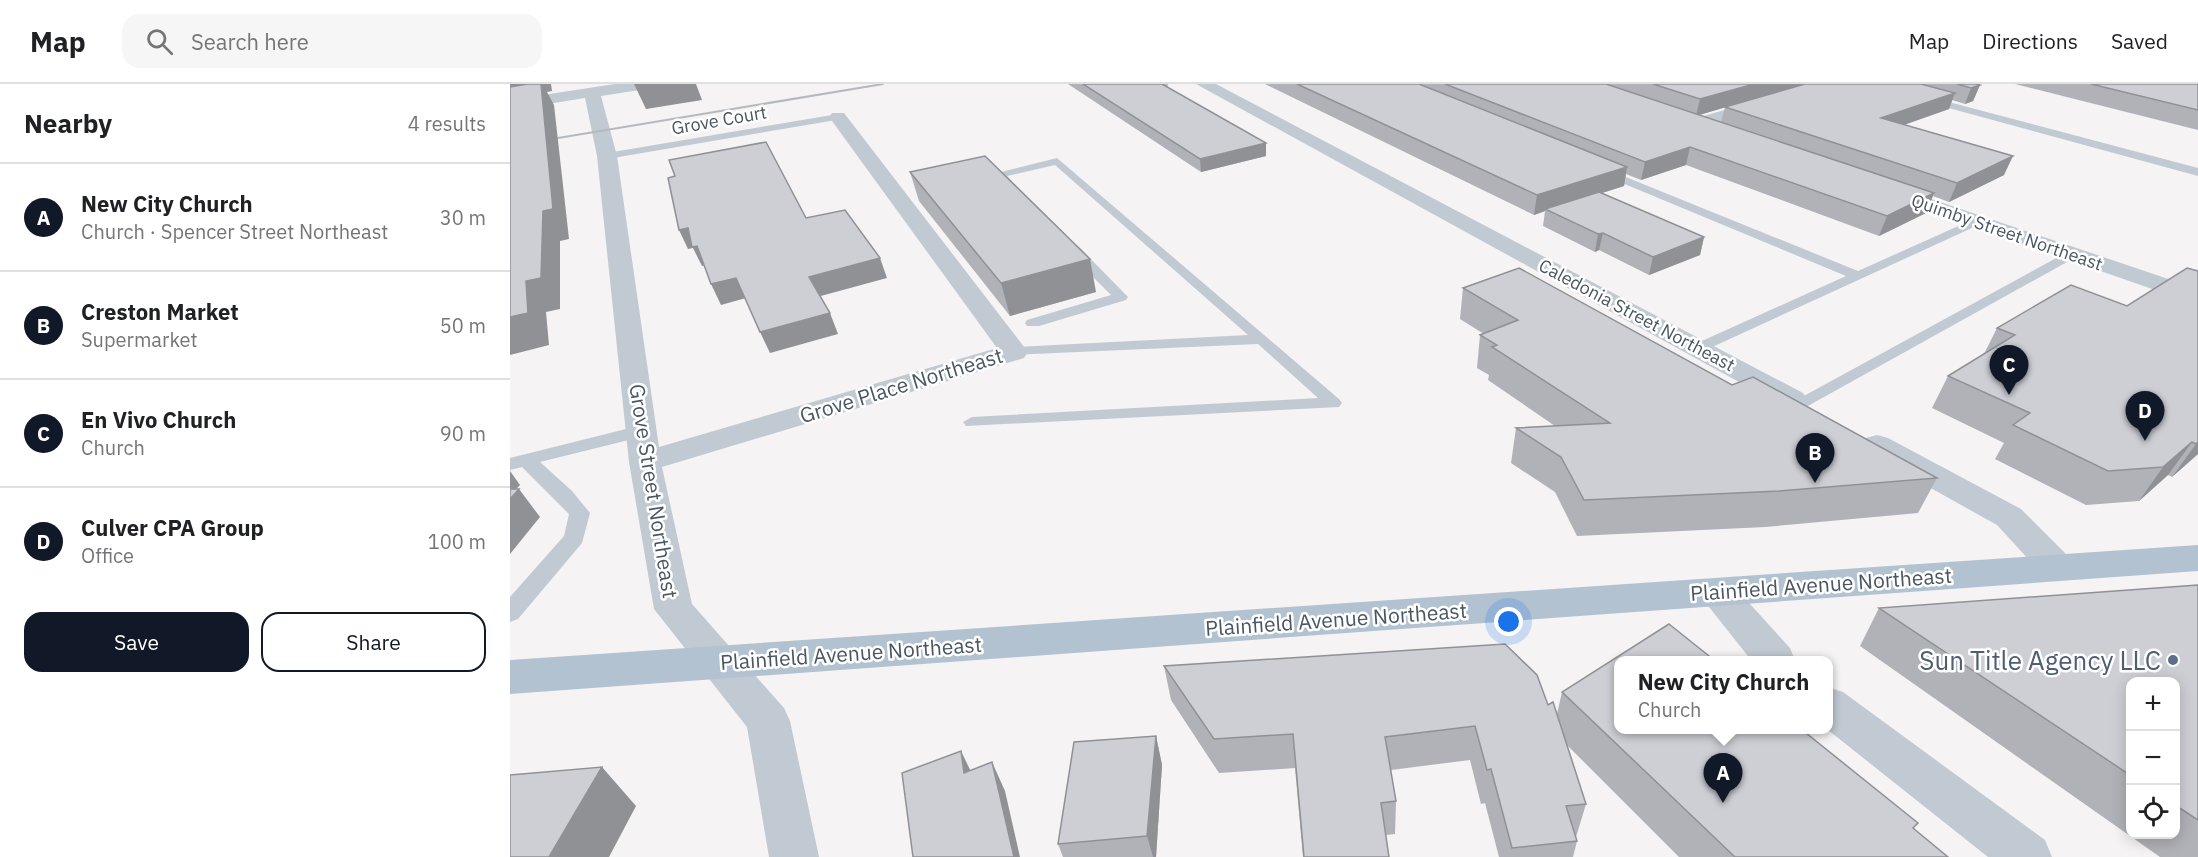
<!DOCTYPE html>
<meta charset="utf-8">
<style>
:root{--surface:#fff;--page:#f6f6f6;--text:#202124;--muted:#757577;--line:#e0e0e0;--accent:#111827}
body{margin:0;font-family:"IBM Plex Sans",sans-serif;background:var(--page);color:var(--text)}
.controls{position:absolute;right:18px;bottom:18px;display:grid;overflow:hidden;border-radius:12px;box-shadow:0 3px 15px #0003}
.controls button{width:54px;height:54px;display:grid;place-items:center;padding:0;border:0;border-bottom:2px solid var(--line);background:var(--surface);color:var(--text);font:30px sans-serif}
.you{position:absolute;left:999px;top:538px;width:21px;height:21px;margin:-15px;border:4px solid #fff;border-radius:50%;background:#1a73e8;box-shadow:0 0 0 9px #1a73e833}
.badge{display:grid;place-items:center;width:39px;height:39px;border-radius:50%;background:var(--accent);color:#fff;font-size:20px;font-weight:700}
.pin{position:absolute;translate:-50% -50px;filter:drop-shadow(0 2px 3px #0008)}
.pin::after{content:'';position:absolute;top:32px;width:21px;height:18px;background:inherit;clip-path:polygon(0 0,100% 0,50% 100%)}
.popup{position:absolute;left:1104px;top:572px;width:219px;height:78px;box-sizing:border-box;display:grid;place-content:center;border-radius:12px;background:var(--surface);filter:drop-shadow(0 2px 4px #0005);font-size:20px;white-space:nowrap;color:var(--muted)}
.popup b{font-size:22px;color:var(--text)}
.popup::after{content:'';position:absolute;left:50%;top:100%;margin-left:-12px;border:12px solid transparent;border-top-color:var(--surface)}
.list{margin:0;padding:0;list-style:none}
h2{display:flex;justify-content:space-between;align-items:center;height:78px;margin:0;padding:0 24px;font-size:26px}
h2 small{font-size:20px;font-weight:400;color:var(--muted)}
.list li{display:grid;grid-template-columns:39px 1fr auto;gap:18px;align-items:center;box-sizing:border-box;height:108px;padding:0 24px;border-top:2px solid var(--line)}
.list b{display:block;font-size:22px;white-space:nowrap}
.list p{margin:0;font-size:20px;white-space:nowrap;color:var(--muted)}
.list em{font-size:20px;font-style:normal;color:var(--muted)}
.actions{display:flex;gap:12px;padding:18px 24px}
.actions a{flex:1;padding:14px 0;border:2px solid var(--accent);border-radius:18px;text-align:center;font-size:21px;color:var(--accent)}
.actions .main{background:var(--accent);color:#fff}
.icon{flex:none;width:33px;height:33px;fill:none;stroke:currentColor;stroke-width:2;stroke-linecap:round;stroke-linejoin:round}
.map{position:relative;flex:none;width:1688px;height:773px;overflow:hidden}
header{display:flex;align-items:center;gap:36px;box-sizing:border-box;height:84px;padding:0 30px;background:var(--surface);border-bottom:2px solid var(--line)}
header strong{font-size:28px}
nav{display:flex;gap:33px;margin-inline-start:auto;font-size:21px}
.search{width:420px;height:54px;background:var(--page);display:flex;align-items:center;gap:15px;box-sizing:border-box;padding:0 21px;border-radius:18px;color:var(--muted);font-size:22px}
main{display:flex}
aside{flex:1;background:var(--surface)}
.map>svg:first-child{display:block}
</style>
<header>
<strong>Map</strong>
<div class="search"><svg class="icon" aria-label="search" viewBox="0 0 24 24"><circle cx="10" cy="10" r="6"/><path d="M15 15l6 6"/></svg>Search here</div>
<nav><a>Map</a><a>Directions</a><a>Saved</a></nav>
</header>
<main>
<aside>
<h2>Nearby<small>4 results</small></h2>
<ul class="list">
<li><span class="badge">A</span><div><b>New City Church</b><p>Church · Spencer Street Northeast</p></div><em>30 m</em></li>
<li><span class="badge">B</span><div><b>Creston Market</b><p>Supermarket</p></div><em>50 m</em></li>
<li><span class="badge">C</span><div><b>En Vivo Church</b><p>Church</p></div><em>90 m</em></li>
<li><span class="badge">D</span><div><b>Culver CPA Group</b><p>Office</p></div><em>100 m</em></li>
</ul>
<div class="actions"><a class="main">Save</a><a>Share</a></div>
</aside>
<div class="map">
<svg width="1688" height="773" viewBox="0 0 1688 773">
<rect width="100%" height="100%" fill="#f5f3f3"/>
<g fill="none" stroke-linecap="round" stroke-linejoin="round">
<g fill="#c1cad2" fill-rule="evenodd">
<polygon points="1416,12 1688,84 1688,92 1413,17 1411,15"/>
<polygon points="328,30 333,33 332,35 97,75 91,72 97,69"/>
<polygon points="547,74 829,315 832,319 829,323 456,342 453,338 462,333 808,314 748,260 498,271 496,268 504,263 738,251 545,81 497,92 510,106 504,110 500,109 483,90"/>
<polygon points="1088,85 1096,85 1348,187 1464,135 1474,135 1475,138 1189,269 1181,264 1183,261 1336,192 1088,89"/>
<polygon points="563,161 568,162 618,213 616,216 529,242 517,242 515,239 517,236 601,211 558,168 558,162"/>
<polygon points="1561,166 1566,167 1566,173 1296,323 1290,324 1281,319"/>
<polygon points="132,341 139,343 141,347 139,351 30,378 62,407 80,429 72,459 8,535 0,538 0,513 54,452 59,430 12,383 0,386 0,374"/>
</g>
<g fill="#c1cad2" fill-rule="evenodd">
<polygon points="105,0 144,0 136,5 91,12 107,72 149,363 487,264 322,37 319,33 322,29 334,29 518,268 514,274 152,383 182,520 274,624 280,637 309,773 259,773 237,643 144,525 119,378 87,72 75,14 0,26 0,16"/>
<polygon points="686,0 706,0 1293,309 1297,315 1293,321 1282,324 1271,321"/>
<polygon points="1303,0 1328,0 1326,3 1192,44 1180,44 1177,40 1180,36"/>
<polygon points="1377,100 1688,205 1688,221 1370,110 1367,106 1370,102"/>
<polygon points="1367,351 1378,354 1511,425 1559,473 1565,482 1559,491 1546,495 1533,491 1487,441 1356,368 1351,361 1356,354"/>
<polygon points="1207,495 1221,499 1280,564 1285,576 1241,576 1188,509 1193,499"/>
<polygon points="1318,603 1333,608 1535,756 1542,773 1478,773 1318,646"/>
</g>
<polygon fill="#b3c2d1" fill-rule="evenodd" points="1688,461 1688,487 0,610 0,576"/>
<polyline stroke="#b5b8bd" stroke-width="2" points="0,62 373,0"/>
</g>
<g fill="#b0b2b7" fill-rule="evenodd">
<polygon points="558,0 658,0 657,3 756,59 756,72 691,88"/>
<path d="M755,0H1466L1470,1L1463,17L1455,20L1442,16L1439,25L1394,41L1494,91L1439,118L1423,112L1416,129L1369,152L1176,81L1131,96L1116,90L1114,102L1092,109L1194,153L1190,171L1139,191L1089,166L1085,168L1033,142L1035,127L1024,131ZM1215,23L1211,38L1189,31Z"/>
<polygon points="1505,0 1688,0 1688,46"/>
<polygon points="400,88 586,208 500,232 409,117"/>
<polygon points="1688,185 1688,370 1662,393 1658,391 1629,417 1576,421 1485,375 1494,359 1422,324 1438,292 1474,270 1487,244 1617,222 1687,187"/>
<polygon points="953,204 1222,301 1427,394 1408,429 1255,443 1067,452 1045,408 1001,379 1006,344 1045,342 978,296 979,291 967,284 970,251 974,250 950,235"/>
<path d="M1688,501V773H1650L1350,562L1369,524ZM1620,597H1665V750H1620Z"/>
<polygon points="654,582 1038,621 1047,630 1052,608 1404,745 1438,773 1169,773 1057,661 1076,720 1066,753 1067,757 1063,773 989,773 975,719 971,720 960,676 881,686 886,717 885,750 876,751 879,773 793,773 785,684 709,689 661,616"/>
<polygon points="646,652 652,681 646,773 553,773 548,760"/>
</g>
<g fill="#909195">
<polygon points="0,0 41,0 42,7 37,8 44,21 59,155 50,157 50,225 36,228 39,261 0,271"/>
<polygon points="124,0 186,0 192,16 136,25"/>
<polygon points="1244,0 1295,0 1186,32 1190,15"/>
<polygon points="1470,1 1463,17 1455,20 1461,4"/>
<polygon points="1445,9 1439,25 1365,51 1371,34"/>
<polygon points="756,59 756,72 691,88 690,75"/>
<polygon points="1180,63 1176,81 1131,96 1135,78"/>
<polygon points="1503,72 1494,91 1439,118 1447,99"/>
<polygon points="1117,83 1114,102 1038,126 1035,125 1035,127 1024,131 1027,111"/>
<polygon points="1424,109 1416,129 1369,152 1377,132"/>
<polygon points="178,144 196,181 192,182 183,164 178,165 169,146"/>
<polygon points="1093,149 1089,166 1085,168 1088,150"/>
<polygon points="1194,153 1190,171 1139,191 1143,173"/>
<polygon points="370,174 377,194 307,213 299,193"/>
<polygon points="580,175 586,208 500,232 491,199"/>
<polygon points="226,194 236,214 211,221 201,200"/>
<polygon points="320,229 328,250 260,269 250,248"/>
<polygon points="1682,358 1658,391 1629,417 1653,383"/>
<polygon points="1688,358 1688,370 1662,393 1686,360"/>
<polygon points="0,387 10,401 0,412"/>
<polygon points="9,405 30,433 0,470 0,415"/>
<polygon points="646,652 652,681 646,773 643,773 637,752"/>
<polygon points="451,667 465,696 454,689"/>
<polygon points="482,678 495,707 510,773 504,773"/>
<polygon points="92,683 126,722 99,773 39,773"/>
</g>
<g fill="#cdcfd5" stroke="#909195" stroke-width="1.5">
<polygon points="17,0 31,0 43,125 33,127 31,194 16,197 18,229 0,233 0,3"/>
<polygon points="573,0 652,0 756,59 690,75"/>
<polygon points="787,0 909,0 1117,83 1027,111"/>
<polygon points="935,0 1096,0 1424,109 1377,132 1180,63 1135,78"/>
<polygon points="1143,0 1244,0 1190,15"/>
<polygon points="1295,0 1411,0 1445,9 1371,34 1503,72 1447,99 1215,23"/>
<polygon points="1447,0 1466,0 1470,1 1461,4"/>
<polygon points="1581,0 1688,0 1688,26"/>
<polygon points="256,58 296,134 335,126 370,174 299,193 320,229 250,248 226,194 201,200 187,162 182,163 178,144 169,146 158,94 165,92 159,76"/>
<polygon points="475,72 580,175 491,199 400,88"/>
<polygon points="1089,108 1194,153 1143,173 1093,149 1088,150 1035,125"/>
<polygon points="1009,184 1222,301 1243,293 1427,394 1269,407 1074,416 1051,373 1006,344 1100,339 982,263 987,261 970,251 1008,236 953,204"/>
<polygon points="1677,184 1688,187 1688,358 1686,360 1682,358 1653,383 1598,387 1503,341 1520,329 1438,292 1505,251 1487,244 1561,201 1617,222"/>
<polygon points="0,405 9,405 0,415"/>
<polygon points="1688,501 1688,736 1665,721 1665,597 1620,597 1620,691 1369,524"/>
<polygon points="1159,540 1204,576 1108,576 1108,645 1291,645 1408,739 1403,744 1438,773 1225,773 1052,608"/>
<polygon points="995,560 1027,591 1038,621 1043,618 1076,720 1056,722 1067,757 1002,764 981,685 977,686 965,642 875,653 886,717 871,719 879,773 794,773 783,650 704,655 654,582"/>
<polygon points="646,652 637,752 548,760 564,658"/>
<polygon points="451,667 454,689 482,678 504,773 403,773 392,689"/>
<polygon points="92,683 39,773 0,773 0,691"/>
</g>
<circle fill="#5c6f8a" stroke="#fff" stroke-width="2" cx="1663" cy="576" r="6"/>
<g text-anchor="middle" dominant-baseline="central" stroke-width="5" stroke-linejoin="round" paint-order="stroke">
<g font-size="18" fill="#4a5661" stroke="#fff">
<text transform="translate(209 36) rotate(-10)">Grove Court</text>
<text transform="translate(1497 148) rotate(19)">Quimby Street Northeast</text>
<text transform="translate(1127 231) rotate(28)">Caledonia Street Northeast</text>
</g>
<g font-size="21" fill="#4a5661" stroke="#fff">
<text transform="translate(391 301) rotate(-17)">Grove Place Northeast</text>
<text transform="translate(144 407) rotate(81)">Grove Street Northeast</text>
<text transform="translate(1311 500) rotate(-4)">Plainfield Avenue Northeast</text>
<text transform="translate(826 535) rotate(-4)">Plainfield Avenue Northeast</text>
<text transform="translate(341 569) rotate(-4)">Plainfield Avenue Northeast</text>
</g>
<g font-size="26" fill="#4e5e75" stroke="#fff" text-anchor="end">
<text x="1651" y="576">Sun Title Agency LLC</text>
</g>
</g>
</svg>
<div class="controls">
<button>+</button>
<button>−</button>
<button><svg class="icon" aria-label="locate" viewBox="0 0 24 24"><circle cx="12" cy="12" r="6"/><path d="M12 2v4M12 18v4M2 12h4M18 12h4"/></svg></button>
</div>
<div class="you"></div>
<div class="pin badge" style="left:1213px;top:719px">A</div>
<div class="popup"><b>New City Church</b>Church</div>
<div class="pin badge" style="left:1305px;top:399px">B</div>
<div class="pin badge" style="left:1499px;top:311px">C</div>
<div class="pin badge" style="left:1635px;top:357px">D</div>
</div>
</main>
